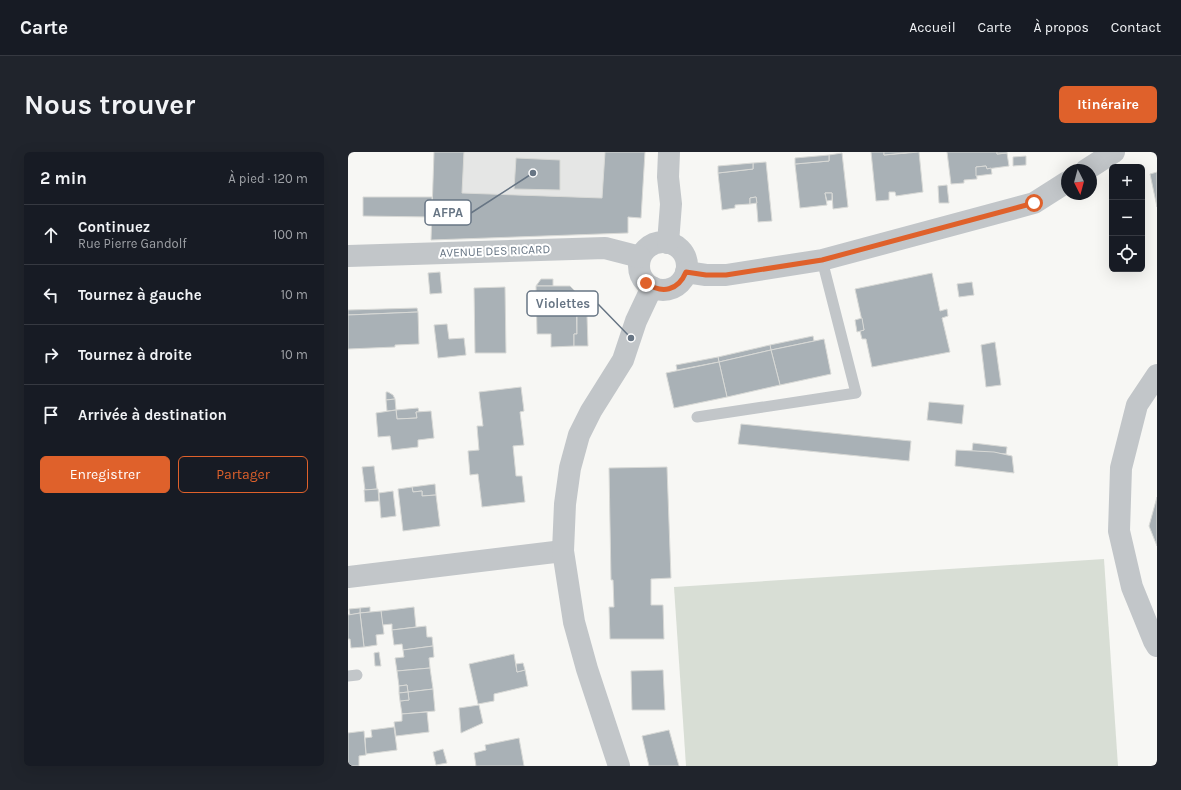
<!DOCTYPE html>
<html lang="fr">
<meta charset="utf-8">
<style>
:root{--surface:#171b24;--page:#20242c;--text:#f1f3f6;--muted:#9ea1a6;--line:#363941;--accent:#df612b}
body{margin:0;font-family:Karla,sans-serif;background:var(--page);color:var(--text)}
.controls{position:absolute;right:12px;top:12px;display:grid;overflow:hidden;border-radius:6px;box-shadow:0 4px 16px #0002}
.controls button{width:36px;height:36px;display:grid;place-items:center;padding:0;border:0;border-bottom:1px solid var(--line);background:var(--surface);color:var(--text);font:20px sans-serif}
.compass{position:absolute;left:713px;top:12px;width:36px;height:36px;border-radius:50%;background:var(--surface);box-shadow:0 4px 16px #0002;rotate:174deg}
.stop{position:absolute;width:12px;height:12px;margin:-9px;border:3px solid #df612b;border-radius:50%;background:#fff}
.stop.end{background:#df612b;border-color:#fff;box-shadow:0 1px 4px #0008}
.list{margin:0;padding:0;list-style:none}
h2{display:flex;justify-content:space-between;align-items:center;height:52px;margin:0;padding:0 16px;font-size:17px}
h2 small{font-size:13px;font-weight:400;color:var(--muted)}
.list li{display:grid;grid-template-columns:26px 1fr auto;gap:12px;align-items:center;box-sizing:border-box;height:60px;padding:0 16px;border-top:1px solid var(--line)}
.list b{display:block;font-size:15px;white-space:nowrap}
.list p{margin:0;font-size:13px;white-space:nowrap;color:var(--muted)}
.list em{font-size:13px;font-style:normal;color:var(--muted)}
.actions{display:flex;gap:8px;padding:12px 16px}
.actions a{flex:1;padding:9px 0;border:1px solid var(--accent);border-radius:6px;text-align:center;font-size:14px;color:var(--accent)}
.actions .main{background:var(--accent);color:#fff}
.icon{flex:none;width:22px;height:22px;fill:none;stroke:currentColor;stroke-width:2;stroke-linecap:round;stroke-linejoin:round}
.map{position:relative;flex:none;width:809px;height:614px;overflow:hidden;border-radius:6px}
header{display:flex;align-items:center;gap:24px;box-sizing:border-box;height:56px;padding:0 20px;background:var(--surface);border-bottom:1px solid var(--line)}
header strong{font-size:19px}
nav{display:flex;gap:22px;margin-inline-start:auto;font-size:14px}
.intro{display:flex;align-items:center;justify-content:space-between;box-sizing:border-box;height:96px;padding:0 24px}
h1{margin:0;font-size:28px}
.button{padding:10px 18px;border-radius:6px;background:var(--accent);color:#fff;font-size:14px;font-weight:700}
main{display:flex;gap:24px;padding:0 24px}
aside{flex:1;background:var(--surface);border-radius:6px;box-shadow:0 4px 16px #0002}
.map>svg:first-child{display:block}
</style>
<header>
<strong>Carte</strong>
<nav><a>Accueil</a><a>Carte</a><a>À propos</a><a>Contact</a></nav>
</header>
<div class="intro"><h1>Nous trouver</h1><a class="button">Itinéraire</a></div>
<main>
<aside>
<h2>2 min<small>À pied · 120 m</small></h2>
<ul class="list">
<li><svg class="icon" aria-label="ahead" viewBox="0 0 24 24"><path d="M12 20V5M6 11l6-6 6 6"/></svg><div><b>Continuez</b><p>Rue Pierre Gandolf</p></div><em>100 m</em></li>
<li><svg class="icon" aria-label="left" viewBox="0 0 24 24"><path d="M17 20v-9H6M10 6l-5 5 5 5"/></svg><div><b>Tournez à gauche</b></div><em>10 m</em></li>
<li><svg class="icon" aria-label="right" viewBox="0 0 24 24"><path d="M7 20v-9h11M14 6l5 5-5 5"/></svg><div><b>Tournez à droite</b></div><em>10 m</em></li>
<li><svg class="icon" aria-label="arrive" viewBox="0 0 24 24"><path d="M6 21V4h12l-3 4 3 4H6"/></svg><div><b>Arrivée à destination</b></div></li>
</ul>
<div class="actions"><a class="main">Enregistrer</a><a>Partager</a></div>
</aside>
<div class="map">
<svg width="809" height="614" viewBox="0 0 809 614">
<rect width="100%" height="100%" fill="#f7f7f4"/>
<polygon fill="#e5e6e5" points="116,0 257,0 254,46 114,41"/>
<polygon fill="#d8ded5" points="756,407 770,614 338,614 326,435"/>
<g fill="#a9b1b6" stroke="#d8d9d6">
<polygon points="86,0 116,0 114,41 254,46 257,0 297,0 293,66 280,65 280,81 83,88"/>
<polygon points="523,0 536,0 536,3 571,0 575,40 548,44 547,40 541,40 541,48 528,49"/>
<polygon points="536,0 565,0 536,3"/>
<polygon points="599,0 649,0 649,2 659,1 661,14 639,17 638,14 628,15 629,27 616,28 616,31 603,32"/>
<polygon points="649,0 659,0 659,1 649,2"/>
<polygon points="494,1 500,55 485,57 484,41 477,41 479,53 452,56 447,12 481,9 481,3"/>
<polygon points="481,3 481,9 447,12 447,6"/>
<polygon points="678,4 678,13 665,14 665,5"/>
<polygon points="168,6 212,8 212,38 166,37"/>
<polygon points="418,10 424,69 410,70 408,45 402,46 402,52 387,53 387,56 374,58 370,21 405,17 405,11"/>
<polygon points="405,11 405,17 370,21 370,14"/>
<polygon points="638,14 639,17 643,16 644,22 628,24 628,15"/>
<polygon points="809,20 809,55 802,22"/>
<polygon points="599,33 601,51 591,51 590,34"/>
<polygon points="477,41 484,41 484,48 479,49"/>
<polygon points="15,45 84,45 84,65 15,64"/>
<polygon points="408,45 409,51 402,52 402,46"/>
<polygon points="92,120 94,141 82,142 80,121"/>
<polygon points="584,121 592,159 599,157 600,164 594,166 602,200 524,215 518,187 514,187 512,179 516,178 507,137"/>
<polygon points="193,127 205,127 205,134 188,134"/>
<polygon points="624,130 626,143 611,145 609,132"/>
<polygon points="188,134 222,134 228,140 229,182 226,182 226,194 203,195 203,182 189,182"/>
<polygon points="157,135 158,201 127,201 126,136"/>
<polygon points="69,156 70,160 0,163 0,158"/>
<polygon points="70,160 71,192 47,193 47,195 0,197 0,163"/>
<polygon points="229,164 239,164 240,194 226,194 226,182 229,182"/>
<polygon points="514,166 516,178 509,180 507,168"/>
<polygon points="99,172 101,187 116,186 118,203 90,206 86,173"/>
<polygon points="465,184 466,189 423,198 422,193"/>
<polygon points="476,187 483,222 432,233 423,198"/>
<polygon points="647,190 653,233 638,235 633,193"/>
<polygon points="422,193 423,198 371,210 370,205"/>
<polygon points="423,198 432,233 379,245 371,210"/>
<polygon points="370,205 371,210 329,218 328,213"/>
<polygon points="371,210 379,245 326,256 318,221"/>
<polygon points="173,235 176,259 172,260 176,293 165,294 168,324 174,324 177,350 134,355 130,322 122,323 120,299 131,298 129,274 135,274 131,240"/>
<polygon points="38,240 40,240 45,243 47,247 38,248"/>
<polygon points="47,247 48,258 39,259 38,248"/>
<polygon points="581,250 616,253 614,272 579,268"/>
<polygon points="70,256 71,260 68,260 69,266 49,267 48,258"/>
<polygon points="48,258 49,267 69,266 68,260 83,259 86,286 70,288 70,295 44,298 42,284 30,285 28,261"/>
<polygon points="393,272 563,289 561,309 390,292"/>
<polygon points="625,291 659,295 658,302 624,299"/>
<polygon points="608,298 646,300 664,304 666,321 607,314"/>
<polygon points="26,314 29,337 17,338 14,315"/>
<polygon points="319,315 323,426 303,427 303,453 315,453 316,487 262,487 261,455 266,455 265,428 263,428 261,316"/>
<polygon points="87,332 88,343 74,344 74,339 65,340 64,335"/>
<polygon points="64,335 65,340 74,339 74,344 88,343 92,374 55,379 50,337"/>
<polygon points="30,337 31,349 17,350 16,338"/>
<polygon points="45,339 48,364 33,366 31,341"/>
<polygon points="809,345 809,394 801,374"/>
<polygon points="22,455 22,460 12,461 12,456"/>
<polygon points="66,455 68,475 44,478 44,472 34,473 33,459"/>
<polygon points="12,456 12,461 2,463 1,457"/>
<polygon points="33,459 36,482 28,483 29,493 16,495 12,461"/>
<polygon points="12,461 16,495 3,496 2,487 0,487 0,463"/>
<polygon points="78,474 79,485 84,485 85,494 55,498 54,492 46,493 44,478"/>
<polygon points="85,494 86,505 81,506 82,516 49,519 47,506 56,505 55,498"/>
<polygon points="31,500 33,514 27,514 26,501"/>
<polygon points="166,502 169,520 177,518 180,534 146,542 146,549 130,552 121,512"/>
<polygon points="175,511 177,518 169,520 168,512"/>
<polygon points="82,516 85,537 60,540 59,533 51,534 49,519"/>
<polygon points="315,518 317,558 284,558 283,519"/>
<polygon points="59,533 60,540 51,541 51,534"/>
<polygon points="85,537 87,559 54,562 52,549 61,548 60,540"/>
<polygon points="60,540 61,548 52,549 51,541"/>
<polygon points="131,553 135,571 113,581 111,556"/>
<polygon points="79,560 81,580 48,584 46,570 54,569 54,562"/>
<polygon points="46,575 49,598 18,602 17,586 24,585 23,578"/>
<polygon points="321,578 331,614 301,614 294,584"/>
<polygon points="16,579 18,603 11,604 11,614 0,614 0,581"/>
<polygon points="171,586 176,614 128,614 126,601 138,598 137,593"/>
<polygon points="95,597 99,611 88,613 85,600"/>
</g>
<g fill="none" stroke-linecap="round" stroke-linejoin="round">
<g stroke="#c2c6c9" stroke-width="11">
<polyline points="349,265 508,241 474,108"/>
<polyline points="0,524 9,523"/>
</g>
<g stroke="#c2c6c9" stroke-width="22">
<polyline points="738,18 766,0"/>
<circle cx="315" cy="114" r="24"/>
<polyline points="320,91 323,52 320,25 321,0"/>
<polyline points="0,104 257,96 292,105"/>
<polyline points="338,120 358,123 378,123 474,108 686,51 719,30"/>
<polyline points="809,223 789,253 773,316 771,379 784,435 806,489 809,494"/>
<polyline points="0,425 215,399"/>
<polyline points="271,614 239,517 226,470 215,399 217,352 222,316 231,283 243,259 275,208 288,169 304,135"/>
</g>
</g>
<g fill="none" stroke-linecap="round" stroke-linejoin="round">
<path stroke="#df612b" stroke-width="5" d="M298,131C314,142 330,139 338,120L358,123H378L474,108L686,51"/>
</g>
<g text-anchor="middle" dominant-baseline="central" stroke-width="4" stroke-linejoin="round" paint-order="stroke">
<g font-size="12" fill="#677584" stroke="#fff">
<text transform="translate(147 99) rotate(-2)">AVENUE DES RICARD</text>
</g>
</g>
<path fill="none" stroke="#677584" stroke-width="1.5" d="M185 21L123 61M283 186L250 152"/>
<g fill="#677584" stroke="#fff" stroke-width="1.5">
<circle cx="185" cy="21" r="4"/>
<circle cx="283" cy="186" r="4"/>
</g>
<g fill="#fff" stroke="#677584" stroke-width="1.5">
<rect x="77" y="48" width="46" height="25" rx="4"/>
<rect x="179" y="139" width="71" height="25" rx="4"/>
</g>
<g font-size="13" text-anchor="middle" font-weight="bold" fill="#677584">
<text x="100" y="65">AFPA</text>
<text x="215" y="156">Violettes</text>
</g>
</svg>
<div class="controls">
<button>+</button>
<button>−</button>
<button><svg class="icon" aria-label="locate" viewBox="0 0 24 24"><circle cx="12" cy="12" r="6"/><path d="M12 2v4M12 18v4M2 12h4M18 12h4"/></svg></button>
</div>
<svg class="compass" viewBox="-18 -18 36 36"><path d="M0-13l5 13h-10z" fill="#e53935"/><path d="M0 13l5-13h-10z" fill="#9ea1a6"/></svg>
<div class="stop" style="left:686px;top:51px"></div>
<div class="stop end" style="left:298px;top:131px"></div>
</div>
</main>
